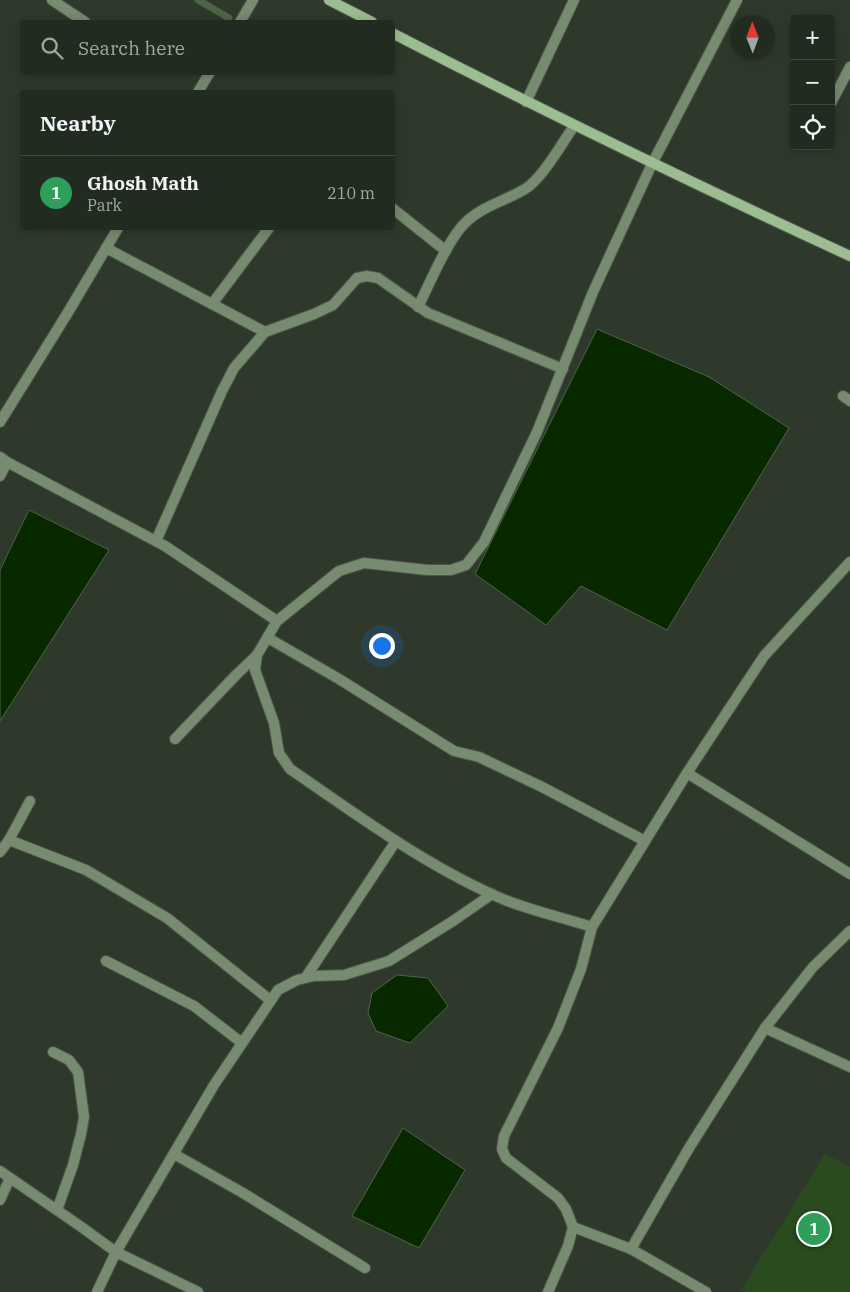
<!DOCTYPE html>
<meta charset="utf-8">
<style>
:root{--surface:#222b20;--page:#2e372d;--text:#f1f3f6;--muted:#a2a7a5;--line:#3f473e;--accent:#d93025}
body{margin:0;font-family:"IBM Plex Serif",serif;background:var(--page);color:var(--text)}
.controls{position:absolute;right:15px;top:15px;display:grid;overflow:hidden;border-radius:5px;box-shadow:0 2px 12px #0003}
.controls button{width:45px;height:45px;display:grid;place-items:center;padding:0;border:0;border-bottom:1px solid var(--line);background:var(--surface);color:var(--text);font:25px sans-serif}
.compass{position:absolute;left:730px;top:15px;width:45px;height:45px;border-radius:50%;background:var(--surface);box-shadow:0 2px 12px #0003;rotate:359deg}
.you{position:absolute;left:381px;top:645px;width:18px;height:18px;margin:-12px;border:4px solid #fff;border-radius:50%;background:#1a73e8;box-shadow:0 0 0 8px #1a73e833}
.badge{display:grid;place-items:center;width:32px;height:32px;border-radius:50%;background:var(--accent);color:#fff;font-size:16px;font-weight:700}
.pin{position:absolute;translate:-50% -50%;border:2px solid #fff;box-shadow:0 1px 5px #0006}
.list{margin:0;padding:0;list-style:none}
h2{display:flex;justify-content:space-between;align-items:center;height:65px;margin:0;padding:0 20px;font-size:21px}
h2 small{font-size:16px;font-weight:400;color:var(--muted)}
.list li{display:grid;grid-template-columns:32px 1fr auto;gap:15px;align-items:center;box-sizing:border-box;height:75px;padding:0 20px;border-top:1px solid var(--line)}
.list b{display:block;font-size:19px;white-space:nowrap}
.list p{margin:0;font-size:16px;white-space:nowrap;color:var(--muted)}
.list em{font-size:16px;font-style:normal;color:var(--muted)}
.icon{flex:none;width:28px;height:28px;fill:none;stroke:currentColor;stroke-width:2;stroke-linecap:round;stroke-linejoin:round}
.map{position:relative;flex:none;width:850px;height:1292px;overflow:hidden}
.search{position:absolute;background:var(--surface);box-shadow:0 2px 12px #0003;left:20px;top:20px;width:375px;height:55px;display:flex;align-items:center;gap:12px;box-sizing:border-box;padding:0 18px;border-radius:5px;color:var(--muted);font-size:19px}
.panel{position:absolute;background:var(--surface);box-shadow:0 2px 12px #0003;left:20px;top:90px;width:375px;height:140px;border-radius:5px}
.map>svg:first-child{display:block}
</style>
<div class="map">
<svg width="850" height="1292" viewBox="0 0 850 1292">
<rect width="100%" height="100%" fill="#2e392b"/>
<polygon fill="#2a4b1e" points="825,1154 850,1167 850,1292 747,1292 741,1290"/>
<g fill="#082800" stroke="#4d6546">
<polygon points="597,329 709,377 789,428 667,630 581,586 546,625 475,574"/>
<polygon points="29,510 109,550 0,721 0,570"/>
<polygon points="397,975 428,978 448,1006 410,1043 376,1031 368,1013 372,993"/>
<polygon points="403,1128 465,1170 419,1248 352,1216"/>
</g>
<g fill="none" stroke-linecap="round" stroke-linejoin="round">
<polyline stroke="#4d6546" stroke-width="7" points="198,0 229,18"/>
<g stroke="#4d574a" stroke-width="12">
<g id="street">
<polyline points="52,0 85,22"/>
<polyline points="240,22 253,0"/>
<polyline points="198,92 210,72"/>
<polyline points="526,102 574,0"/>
<polyline points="831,103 850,67"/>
<polyline points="392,208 446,251"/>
<polyline points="106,248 265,332"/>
<polyline points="212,304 269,228"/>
<path d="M418,307C430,283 447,241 465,223C482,206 505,201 525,189C542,179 562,143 574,126"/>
<polyline points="843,396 850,401"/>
<polyline points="0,422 67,314 118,228"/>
<polyline points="0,457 7,462 0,476"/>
<path d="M7,462L165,546L277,621L257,655L255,670L274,723L279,753L290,769C359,816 427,867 505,900C533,911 564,918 592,927"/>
<polyline points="156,541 222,391 234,368 265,332 314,314 333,305 357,278 367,276 378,278 428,313 563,369"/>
<polyline points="277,621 339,571 364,563 427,570 451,570 466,565 484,542 537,432 593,292 652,164 737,0"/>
<polyline points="268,638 339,679 454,751 479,757 542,787 645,841"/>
<polyline points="175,739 236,675 257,655"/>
<polyline points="687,773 850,874"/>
<polyline points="9,840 86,870 167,918 270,1000"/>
<polyline points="0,852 9,840 30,801"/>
<polyline points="106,961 194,1006 242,1043"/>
<polyline points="306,977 396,841"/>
<polyline points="765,1028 850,1067"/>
<polyline points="53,1052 69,1060 78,1072 84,1117 81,1134 73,1165 57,1210"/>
<polyline points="174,1154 243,1193 365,1268"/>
<polyline points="0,1171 80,1226 116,1252 198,1292"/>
<polyline points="0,1200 10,1178"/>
<polyline points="573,1227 631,1249 706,1292"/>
<polyline points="631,1249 689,1148 765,1028 813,967 850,931"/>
<polyline points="97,1292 116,1252 214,1085 278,990 297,980 314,976 344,975 389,961 453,921 492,894"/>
<polyline points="548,1292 568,1246 573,1227 566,1209 558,1198 506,1158 502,1149 504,1136 558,1028 581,969 592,927 687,773 764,656 850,562"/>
</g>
</g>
<g stroke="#4d574a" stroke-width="12">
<g id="secondary">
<polyline points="329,0 372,22"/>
<path d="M392,33C543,111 696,185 850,256"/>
</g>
</g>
<use href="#street" stroke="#778b71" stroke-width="10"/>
<use href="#secondary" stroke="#9cbc91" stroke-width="10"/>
</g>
</svg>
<div class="controls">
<button>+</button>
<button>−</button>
<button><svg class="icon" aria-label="locate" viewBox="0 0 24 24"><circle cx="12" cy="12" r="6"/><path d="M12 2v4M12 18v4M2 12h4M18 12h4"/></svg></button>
</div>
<svg class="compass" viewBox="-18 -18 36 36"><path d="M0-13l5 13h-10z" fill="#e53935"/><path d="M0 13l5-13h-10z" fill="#a2a7a5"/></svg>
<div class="you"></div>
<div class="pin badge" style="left:814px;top:1229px;background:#2e9e5b">1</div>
<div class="search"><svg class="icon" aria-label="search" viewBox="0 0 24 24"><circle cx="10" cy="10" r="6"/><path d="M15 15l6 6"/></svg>Search here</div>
<section class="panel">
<h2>Nearby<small></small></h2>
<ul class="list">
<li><span class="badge" style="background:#2e9e5b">1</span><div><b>Ghosh Math</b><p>Park</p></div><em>210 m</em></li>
</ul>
</section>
</div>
